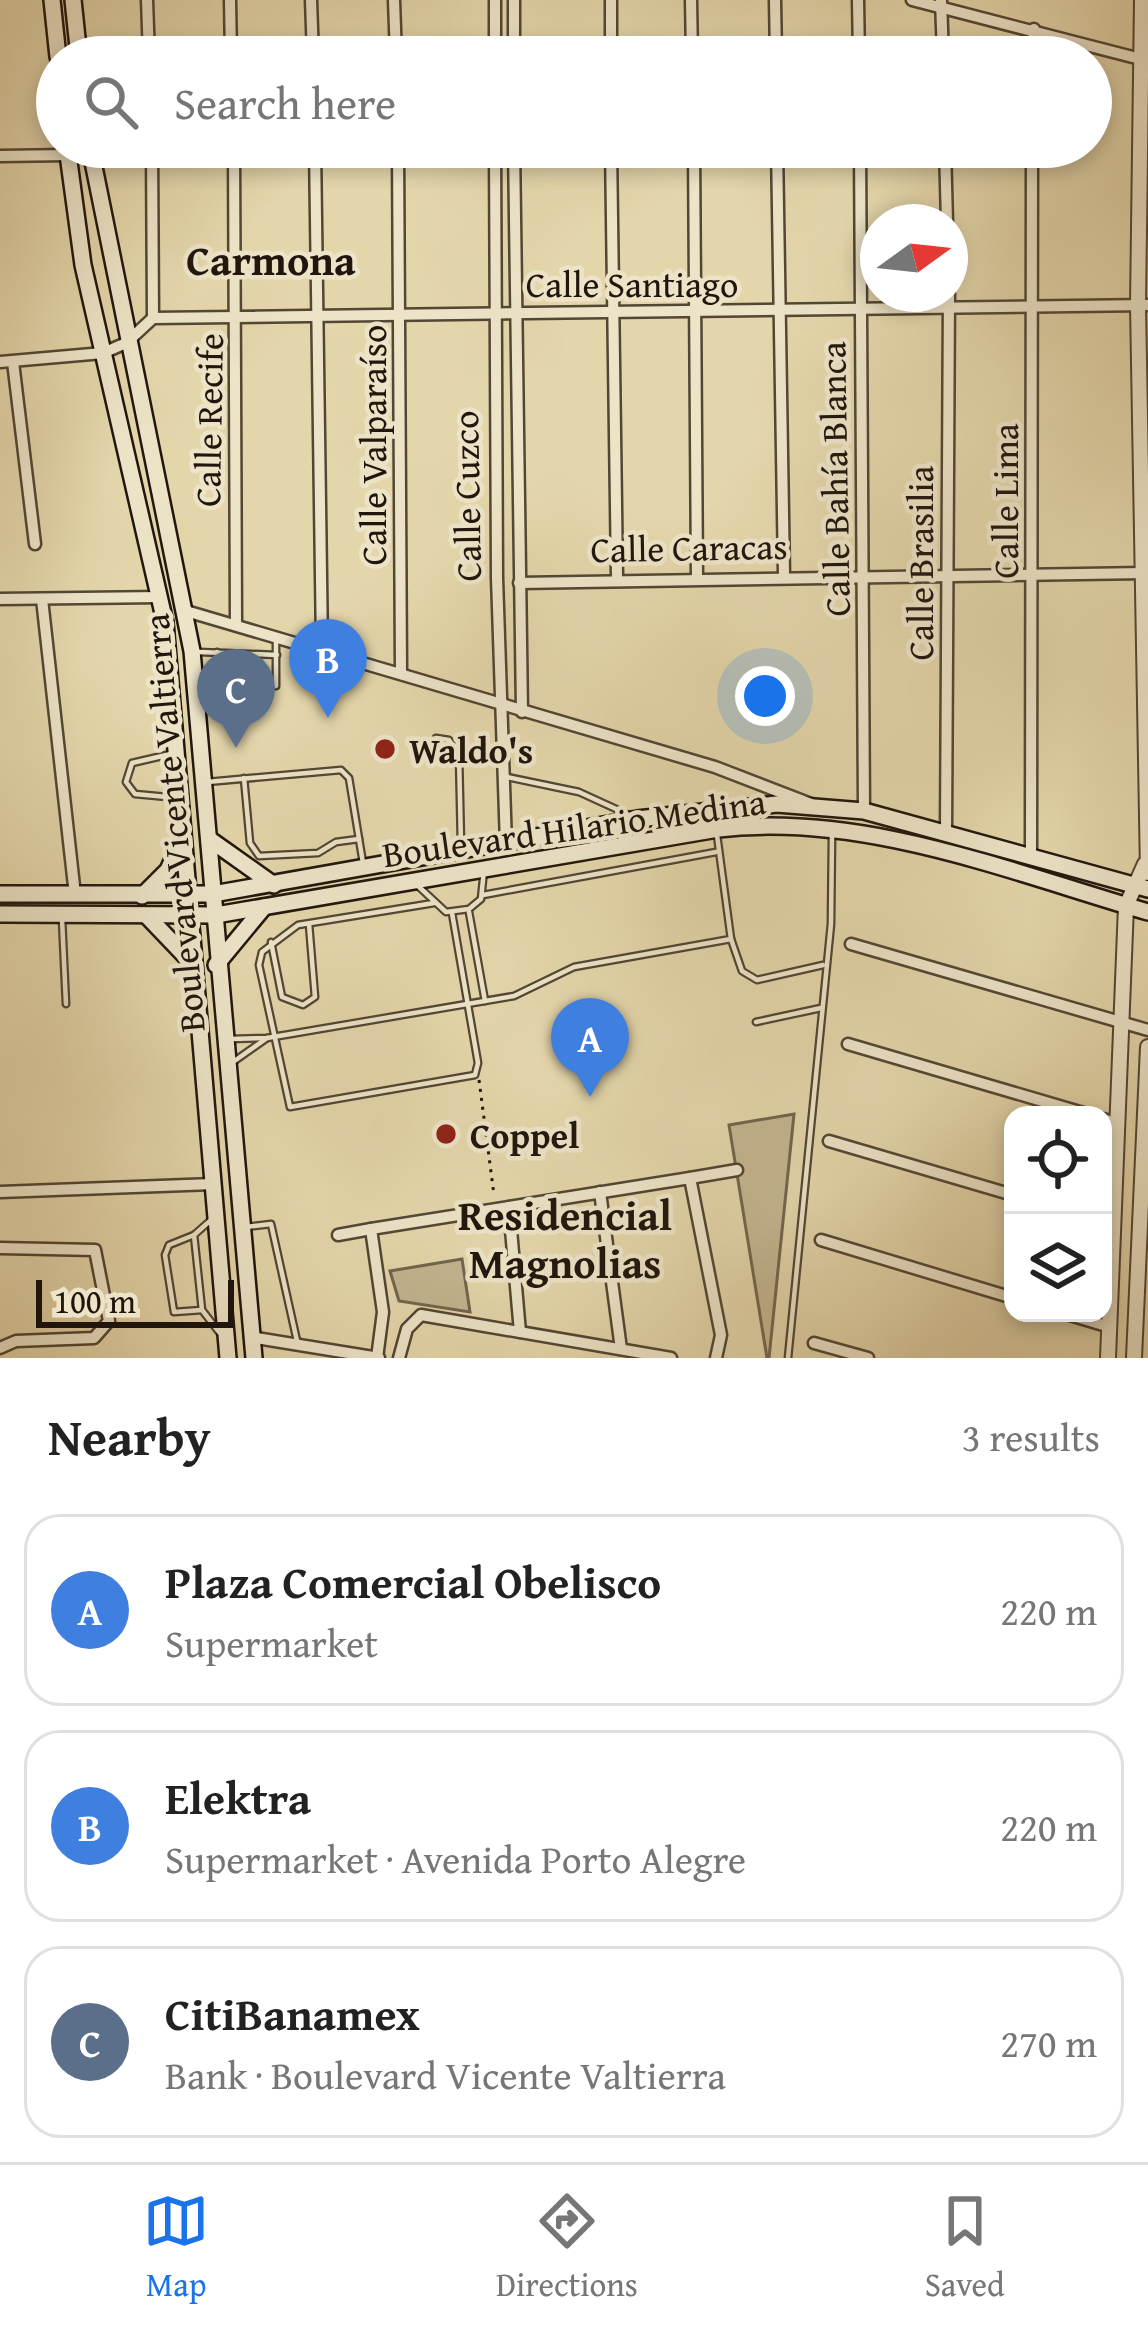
<!DOCTYPE html>
<meta charset="utf-8">
<style>
:root{--surface:#fff;--page:#f6f6f6;--text:#222;--muted:#767676;--line:#e0e0e0;--accent:#1a73e8}
body{margin:0;font-family:"Gentium Book Plus",serif;background:var(--page);color:var(--text)}
.controls{position:absolute;right:36px;bottom:36px;display:grid;overflow:hidden;border-radius:24px;box-shadow:0 6px 18px #0003}
.controls button{width:108px;height:108px;display:grid;place-items:center;padding:0;border:0;border-bottom:3px solid var(--line);background:var(--surface);color:var(--text);font:60px sans-serif}
.compass{position:absolute;left:860px;top:204px;width:108px;height:108px;border-radius:50%;background:var(--surface);box-shadow:0 6px 18px #0003;rotate:75deg}
.scale{position:absolute;left:36px;bottom:30px;width:198px;box-sizing:border-box;padding-left:12px;border:6px solid #21160d;border-top:0;font-size:33px;line-height:42px;white-space:nowrap;color:#21160d;-webkit-text-stroke:9px #ede4c8;paint-order:stroke}
.you{position:absolute;left:765px;top:696px;width:42px;height:42px;margin:-30px;border:9px solid #fff;border-radius:50%;background:#1a73e8;box-shadow:0 0 0 18px #1a73e833}
.badge{display:grid;place-items:center;width:78px;height:78px;border-radius:50%;background:var(--accent);color:#fff;font-size:39px;font-weight:700}
.pin{position:absolute;translate:-50% -99px;filter:drop-shadow(0 3px 6px #0008)}
.pin::after{content:'';position:absolute;top:63px;width:42px;height:36px;background:inherit;clip-path:polygon(0 0,100% 0,50% 100%)}
.list{margin:0;padding:0;list-style:none}
h2{display:flex;justify-content:space-between;align-items:center;height:156px;margin:0;padding:0 48px;font-size:51px}
h2 small{font-size:39px;font-weight:400;color:var(--muted)}
.list li{display:grid;grid-template-columns:78px 1fr auto;gap:36px;align-items:center;box-sizing:border-box;height:192px;margin:0 24px 24px;padding:0 24px;border:3px solid var(--line);border-radius:36px}
.list b{display:block;font-size:45px;white-space:nowrap}
.list p{margin:0;font-size:39px;white-space:nowrap;color:var(--muted)}
.list em{font-size:39px;font-style:normal;color:var(--muted)}
.icon{flex:none;width:66px;height:66px;fill:none;stroke:currentColor;stroke-width:2;stroke-linecap:round;stroke-linejoin:round}
.map{position:relative;flex:none;width:1148px;height:1358px;overflow:hidden}
.search{position:absolute;background:var(--surface);box-shadow:0 6px 18px #0003;left:36px;right:36px;top:36px;height:132px;display:flex;align-items:center;gap:30px;box-sizing:border-box;padding:0 42px;border-radius:66px;color:var(--muted);font-size:45px}
.sheet{height:804px;background:var(--surface)}
nav{display:flex;justify-content:space-around;align-items:center;box-sizing:border-box;height:168px;border-top:3px solid var(--line);background:var(--surface);font-size:33px;color:var(--muted)}
nav a{display:grid;justify-items:center;gap:6px}
nav .on{color:var(--accent)}
.map>svg:first-child{display:block}
</style>
<div class="map">
<svg width="1148" height="1358" viewBox="0 0 1148 1358">
<rect width="100%" height="100%" fill="#e4d6ab"/>
<filter id="stains"><feTurbulence type="fractalNoise" baseFrequency=".00167" numOctaves="4"/><feColorMatrix values="0 0 0 0 .2 0 0 0 0 .09 0 0 0 0 .02 0 0 0 .5 -.17"/></filter>
<radialGradient id="worn" r=".72"><stop offset=".6" stop-color="#630" stop-opacity="0"/><stop offset="1" stop-color="#630" stop-opacity=".3"/></radialGradient>
<g fill="#c3b590" stroke="#72664e" stroke-width="3">
<polygon points="794,1114 769,1358 767,1358 729,1125"/>
<polygon points="462,1259 470,1312 399,1301 390,1271"/>
</g>
<g fill="none" stroke-linecap="round" stroke-linejoin="round">
<g stroke="#524634" stroke-width="9">
<g id="service">
<polyline points="199,652 277,655"/>
<polyline points="217,652 221,693"/>
<polyline points="198,694 276,686 276,640"/>
<polyline points="436,738 449,740 459,755 461,844"/>
<polyline points="171,754 132,763 126,782 135,794 178,798"/>
<polyline points="507,777 579,792 627,814"/>
<polyline points="244,778 250,843 259,856 318,853 336,842 359,839"/>
<polyline points="207,782 341,770 349,778 363,863"/>
<polyline points="417,885 446,912 469,909 481,899 484,870"/>
<polyline points="483,895 716,852"/>
<polyline points="434,903 298,925 262,952 259,965 290,1107 475,1075 478,1063 452,913"/>
<polyline points="469,912 485,1001"/>
<polyline points="62,919 66,1004"/>
<polyline points="731,939 742,971 757,980 823,965"/>
<polyline points="271,942 282,997 303,1005 315,997 309,924"/>
<polyline points="756,1022 821,1008"/>
<polyline points="231,1039 267,1038 514,996 574,967 731,939 717,835"/>
<polyline points="233,1062 267,1038"/>
<polyline points="211,1220 194,1235 202,1310 219,1332"/>
<polyline points="246,1227 271,1224 297,1341"/>
<polyline points="194,1235 169,1245 165,1255 174,1312 202,1310"/>
<polyline points="788,1358 831,924 832,835"/>
</g>
</g>
<g stroke="#524634" stroke-width="15">
<g id="minor">
<polyline points="147,0 149,57"/>
<polyline points="230,0 231,57"/>
<polyline points="311,0 313,57"/>
<polyline points="394,0 396,57"/>
<polyline points="514,0 514,57"/>
<polyline points="611,0 611,57"/>
<polyline points="691,0 692,57"/>
<polyline points="775,0 776,57"/>
<polyline points="858,0 859,57"/>
<polyline points="912,0 1148,61"/>
<polyline points="941,0 943,57"/>
<polyline points="495,57 495,0"/>
<polyline points="1033,57 1034,29"/>
<polyline points="152,147 153,318"/>
<polyline points="234,147 236,622"/>
<polyline points="315,147 322,647"/>
<polyline points="398,147 401,671"/>
<polyline points="495,147 497,578 506,844"/>
<polyline points="514,147 522,712"/>
<polyline points="611,147 617,577"/>
<polyline points="694,147 697,578"/>
<polyline points="777,147 784,575"/>
<polyline points="860,147 864,811"/>
<polyline points="945,147 947,222"/>
<polyline points="0,156 68,155"/>
<polyline points="0,362 103,353 126,343 153,318 1148,305"/>
<polyline points="13,362 35,544"/>
<polyline points="519,583 1145,573"/>
<polyline points="0,599 161,597"/>
<polyline points="42,599 75,895"/>
<polyline points="186,611 715,767 811,804"/>
<polyline points="946,832 949,294"/>
<polyline points="1031,855 1032,147"/>
<polyline points="851,944 1148,1030"/>
<polyline points="848,1044 1090,1115"/>
<polyline points="1103,1119 1116,1123"/>
<polyline points="829,1141 1013,1195"/>
<polyline points="690,1178 737,1170"/>
<polyline points="0,1192 213,1184"/>
<polyline points="600,1192 621,1349"/>
<polyline points="509,1207 520,1332"/>
<polyline points="338,1235 371,1229"/>
<polyline points="821,1240 1013,1298"/>
<polyline points="0,1248 95,1250 109,1321 94,1338 16,1341 0,1348"/>
<polyline points="1063,1313 1110,1327"/>
<polyline points="250,1337 379,1358"/>
<polyline points="814,1343 868,1358"/>
<polyline points="377,1358 383,1312 371,1229 690,1178 721,1335 716,1358"/>
<polyline points="399,1358 407,1329 421,1315 671,1358"/>
</g>
</g>
<g stroke="#524634" stroke-width="18">
<g id="tertiary">
<polyline points="1142,0 1138,305 1148,873"/>
<polyline points="1108,1358 1126,906 1145,864"/>
<polyline points="1134,1358 1148,1047"/>
</g>
</g>
<g stroke="#21160d" stroke-width="20">
<g id="secondary">
<polyline points="52,0 58,57"/>
<polyline points="73,0 79,57"/>
<polyline points="67,147 83,265 165,622 228,1358"/>
<polyline points="90,147 192,651 254,1358"/>
<polyline points="212,841 274,885"/>
<polyline points="0,894 213,894 637,819 777,804 864,811 1148,889"/>
<polyline points="142,896 168,870 181,841"/>
<path d="M0,914L216,915L718,829C864,812 1010,872 1148,912"/>
<polyline points="148,917 192,963"/>
<polyline points="216,965 264,907"/>
</g>
</g>
<polyline stroke="#21160d" stroke-width="3" stroke-dasharray="3 6" stroke-linecap="butt" points="479,1080 494,1195"/>
<use href="#service" stroke="#ede4c8" stroke-width="4.5"/>
<use href="#minor" stroke="#ede4c8" stroke-width="10"/>
<use href="#tertiary" stroke="#ede4c8" stroke-width="14"/>
<use href="#secondary" stroke="#ede4c8" stroke-width="15"/>
</g>
<g fill="#8f2418" stroke="#ede4c8" stroke-width="4.5">
<circle cx="385" cy="749" r="12"/>
<circle cx="446" cy="1134" r="12"/>
</g>
<g text-anchor="middle" dominant-baseline="central" stroke-width="9" stroke-linejoin="round" paint-order="stroke">
<g font-size="36" fill="#21160d" stroke="#ede4c8">
<text x="632" y="283">Calle Santiago</text>
<text transform="translate(208 420) rotate(-89)">Calle Recife</text>
<text transform="translate(372 445) rotate(-90)">Calle Valparaíso</text>
<text transform="translate(834 479) rotate(-91)">Calle Bahía Blanca</text>
<text transform="translate(466 496) rotate(-91)">Calle Cuzco</text>
<text transform="translate(1004 501) rotate(-90)">Calle Lima</text>
<text transform="translate(689 547) rotate(-1)">Calle Caracas</text>
<text transform="translate(919 563) rotate(-90)">Calle Brasilia</text>
<text transform="translate(173 823) rotate(-95)">Boulevard Vicente Valtierra</text>
<text transform="translate(574 827) rotate(-8)">Boulevard Hilario Medina</text>
</g>
<g font-size="36" font-weight="bold" fill="#21160d" stroke="#ede4c8" text-anchor="start">
<text x="409" y="749">Waldo's</text>
<text x="470" y="1134">Coppel</text>
</g>
<g font-size="42" font-weight="bold" fill="#21160d" stroke="#ede4c8">
<text x="271" y="259">Carmona</text>
<text x="565" y="1214">Residencial<tspan x="565" dy="48">Magnolias</tspan></text>
</g>
</g>
<rect width="100%" height="100%" filter="url(#stains)"/>
<rect width="100%" height="100%" fill="url(#worn)"/>
</svg>
<div class="controls">
<button><svg class="icon" aria-label="locate" viewBox="0 0 24 24"><circle cx="12" cy="12" r="6"/><path d="M12 2v4M12 18v4M2 12h4M18 12h4"/></svg></button>
<button><svg class="icon" aria-label="layers" viewBox="0 0 24 24"><path d="M12 4l9 5-9 5-9-5zM3 14l9 5 9-5"/></svg></button>
</div>
<svg class="compass" viewBox="-18 -18 36 36"><path d="M0-13l5 13h-10z" fill="#e53935"/><path d="M0 13l5-13h-10z" fill="#767676"/></svg>
<div class="scale">100 m</div>
<div class="you"></div>
<div class="pin badge" style="left:590px;top:1097px;background:#3f7fe0">A</div>
<div class="pin badge" style="left:328px;top:718px;background:#3f7fe0">B</div>
<div class="pin badge" style="left:236px;top:748px;background:#5c6f8a">C</div>
<div class="search"><svg class="icon" aria-label="search" viewBox="0 0 24 24"><circle cx="10" cy="10" r="6"/><path d="M15 15l6 6"/></svg>Search here</div>
</div>
<section class="sheet">
<h2>Nearby<small>3 results</small></h2>
<ul class="list">
<li><span class="badge" style="background:#3f7fe0">A</span><div><b>Plaza Comercial Obelisco</b><p>Supermarket</p></div><em>220 m</em></li>
<li><span class="badge" style="background:#3f7fe0">B</span><div><b>Elektra</b><p>Supermarket · Avenida Porto Alegre</p></div><em>220 m</em></li>
<li><span class="badge" style="background:#5c6f8a">C</span><div><b>CitiBanamex</b><p>Bank · Boulevard Vicente Valtierra</p></div><em>270 m</em></li>
</ul>
</section>
<nav>
<a class="on"><svg class="icon" aria-label="map" viewBox="0 0 24 24"><path d="M3 6l6-2 6 2 6-2v14l-6 2-6-2-6 2zM9 4v14M15 6v14"/></svg>Map</a>
<a><svg class="icon" aria-label="directions" viewBox="0 0 24 24"><path d="M12 3l9 9-9 9-9-9zM9 14v-3h6M13 9l2 2-2 2"/></svg>Directions</a>
<a><svg class="icon" aria-label="saved" viewBox="0 0 24 24"><path d="M7 4h10v16l-5-4-5 4z"/></svg>Saved</a>
</nav>
